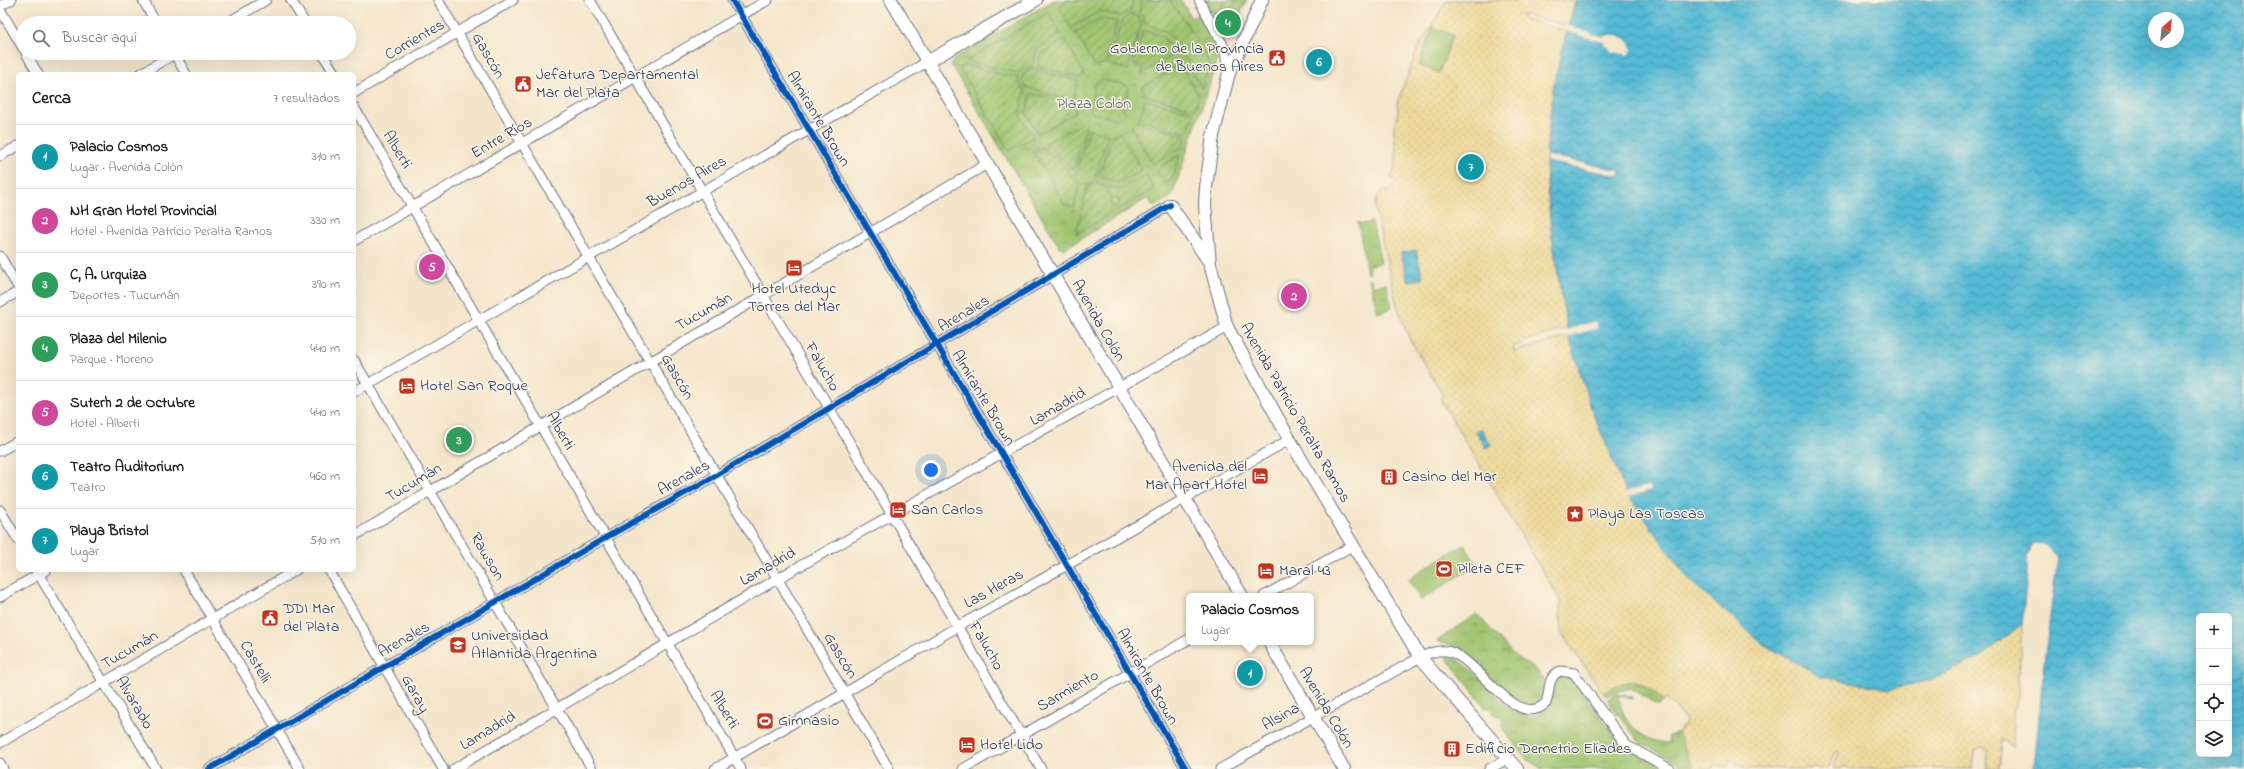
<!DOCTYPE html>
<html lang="es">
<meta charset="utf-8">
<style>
:root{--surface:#fff;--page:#f2f2f2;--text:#222;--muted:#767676;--line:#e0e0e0;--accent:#c8321e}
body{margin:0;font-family:"Indie Flower",sans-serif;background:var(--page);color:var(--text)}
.controls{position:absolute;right:12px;bottom:12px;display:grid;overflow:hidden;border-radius:6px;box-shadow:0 4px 16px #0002}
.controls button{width:36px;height:36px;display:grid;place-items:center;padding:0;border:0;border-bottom:1px solid var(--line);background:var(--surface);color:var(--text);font:20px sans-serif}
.compass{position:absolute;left:2148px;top:12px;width:36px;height:36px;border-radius:50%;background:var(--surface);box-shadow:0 4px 16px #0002;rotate:27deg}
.you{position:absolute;left:931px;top:470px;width:14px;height:14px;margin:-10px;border:3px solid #fff;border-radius:50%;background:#1a73e8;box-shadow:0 0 0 6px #1a73e833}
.badge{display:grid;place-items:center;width:26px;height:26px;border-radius:50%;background:var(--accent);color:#fff;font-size:13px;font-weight:700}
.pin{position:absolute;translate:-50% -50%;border:2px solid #fff;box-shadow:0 1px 4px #0006}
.popup{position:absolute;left:1186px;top:593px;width:128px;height:52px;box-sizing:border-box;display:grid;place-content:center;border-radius:6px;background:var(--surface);filter:drop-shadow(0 1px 3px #0005);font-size:13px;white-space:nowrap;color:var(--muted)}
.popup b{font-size:15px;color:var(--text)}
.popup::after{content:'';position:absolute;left:50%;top:100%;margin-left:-8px;border:8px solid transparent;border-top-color:var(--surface)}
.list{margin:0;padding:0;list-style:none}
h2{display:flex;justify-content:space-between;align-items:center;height:52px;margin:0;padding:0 16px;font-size:17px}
h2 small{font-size:13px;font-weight:400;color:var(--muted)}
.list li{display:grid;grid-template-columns:26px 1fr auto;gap:12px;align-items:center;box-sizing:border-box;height:64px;padding:0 16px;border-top:1px solid var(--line)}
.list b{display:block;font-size:15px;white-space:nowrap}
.list p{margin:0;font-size:13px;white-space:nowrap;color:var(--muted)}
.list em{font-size:13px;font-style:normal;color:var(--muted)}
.icon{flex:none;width:22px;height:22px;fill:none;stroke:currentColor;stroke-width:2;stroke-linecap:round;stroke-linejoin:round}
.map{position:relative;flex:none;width:2244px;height:769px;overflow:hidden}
.search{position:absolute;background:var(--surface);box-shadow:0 4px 16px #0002;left:16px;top:16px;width:340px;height:44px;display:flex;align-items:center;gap:10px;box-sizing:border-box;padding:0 14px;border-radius:22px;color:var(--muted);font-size:15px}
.panel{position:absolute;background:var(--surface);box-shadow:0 4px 16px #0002;left:16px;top:72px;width:340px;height:500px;border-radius:6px}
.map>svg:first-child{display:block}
</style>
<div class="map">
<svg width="2244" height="769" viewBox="0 0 2244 769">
<defs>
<pattern id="grass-tufts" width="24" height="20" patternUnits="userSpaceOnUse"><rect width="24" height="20" fill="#9fc46e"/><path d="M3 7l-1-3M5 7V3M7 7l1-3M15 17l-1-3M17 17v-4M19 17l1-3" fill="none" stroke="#81a05e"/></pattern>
<pattern id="sand-dots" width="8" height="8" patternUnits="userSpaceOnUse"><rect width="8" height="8" fill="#eeda9e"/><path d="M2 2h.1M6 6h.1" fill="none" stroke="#ccbb8a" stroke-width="1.8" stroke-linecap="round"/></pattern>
<pattern id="park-crowns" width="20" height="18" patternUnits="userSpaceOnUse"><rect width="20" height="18" fill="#9fc46e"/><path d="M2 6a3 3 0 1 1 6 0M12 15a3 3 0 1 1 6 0" fill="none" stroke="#81a05e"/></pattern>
<pattern id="garden-furrows" width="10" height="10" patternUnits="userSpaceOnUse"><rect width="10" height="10" fill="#9fc46e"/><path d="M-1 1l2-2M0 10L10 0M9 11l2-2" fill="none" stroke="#81a05e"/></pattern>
<pattern id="water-waves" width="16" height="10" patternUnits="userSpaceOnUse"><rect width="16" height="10" fill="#55bad4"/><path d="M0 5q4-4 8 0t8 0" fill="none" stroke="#4698af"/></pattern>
</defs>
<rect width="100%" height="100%" fill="#fcf5e5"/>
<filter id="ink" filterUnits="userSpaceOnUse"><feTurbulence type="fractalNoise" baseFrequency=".025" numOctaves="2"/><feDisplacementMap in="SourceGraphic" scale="8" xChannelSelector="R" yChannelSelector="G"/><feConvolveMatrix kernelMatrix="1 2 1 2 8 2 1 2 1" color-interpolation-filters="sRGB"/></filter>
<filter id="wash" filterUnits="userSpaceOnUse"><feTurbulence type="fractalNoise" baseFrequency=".012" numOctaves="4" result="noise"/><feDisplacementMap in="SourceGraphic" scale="16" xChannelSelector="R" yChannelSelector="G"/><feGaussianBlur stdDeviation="0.9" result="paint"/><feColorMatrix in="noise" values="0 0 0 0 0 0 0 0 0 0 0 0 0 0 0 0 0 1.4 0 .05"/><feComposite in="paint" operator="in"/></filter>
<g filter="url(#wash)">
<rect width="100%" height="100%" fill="#f4e6cb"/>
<g fill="url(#grass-tufts)" stroke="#5d7a66">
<polygon points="1372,222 1381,262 1368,266 1370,273 1367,274 1358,222 1362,224"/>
<polygon points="1369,279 1371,279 1373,286 1386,283 1392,308 1378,313"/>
<polygon points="1630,680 1647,687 1664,701 1659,706 1630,688 1605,696 1603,693 1622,682"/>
<path d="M1617,694L1633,697V699L1618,695C1622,722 1643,743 1670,743L1668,737L1678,732L1693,769H1684L1665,755L1640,743L1607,699Z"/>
</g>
<path fill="url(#sand-dots)" stroke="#84847e" d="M1447,0H1576L1568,26L1521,14L1523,19L1567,31C1557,74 1546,119 1546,163C1547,219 1558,274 1567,329L1528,340L1513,348L1514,352L1569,336L1591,408L1626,492L1650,485L1982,656L2022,624L2018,696L2013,714L2012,747L2002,739L1999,769H1987L1988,750L1982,747L1975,750L1973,769H1851L1843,766L1842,769H1833L1839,753L1836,751L1828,769H1746L1730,759L1728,767L1714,765L1712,769H1693L1678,732L1686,723L1685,719L1666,697L1664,701C1638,678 1633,675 1603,693L1561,632L1560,600L1440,399L1443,395L1409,338L1397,306L1375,209L1377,196L1383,190L1387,193L1396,183L1391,178C1399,158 1396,151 1394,131C1393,121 1401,113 1397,103L1418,48Z"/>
<g fill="url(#park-crowns)" stroke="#5d7a66">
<path d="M1054,0H1181L1191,18L1200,14C1209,30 1221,45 1216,65L1172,196L1154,207L1148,198L1064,249L1059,246L951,65L955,58Z"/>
<polygon points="1205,0 1247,0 1230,36 1225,33"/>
<path d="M1477,614C1489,627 1501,642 1514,655C1523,663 1536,666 1542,678C1545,684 1546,692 1542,698C1527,721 1491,679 1481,668L1485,664L1483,662L1479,664L1459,648L1437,641Z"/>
<path d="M1446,657C1478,656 1510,738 1544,711C1552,705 1549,694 1552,685C1554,682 1557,678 1560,675L1572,676L1615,737L1665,769H1542L1527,759L1503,730V718L1494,714L1489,707L1486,708Z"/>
</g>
<g fill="url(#garden-furrows)" stroke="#5d7a66">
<polygon points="1069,0 1133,0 1131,10 1120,16 1099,11 1071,28 1059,6"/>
<polygon points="1142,0 1170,0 1198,41 1180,51 1168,32 1145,24 1143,18 1139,13"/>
<polygon points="1224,0 1237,0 1227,16 1222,16"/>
<polygon points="1048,12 1061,34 1037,49 1032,65 1024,68 1019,74 966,61"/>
<polygon points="1130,14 1139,17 1141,25 1128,70 1108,64 1122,20"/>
<polygon points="1101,18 1117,22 1105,64 1095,66 1075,33"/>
<polygon points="1143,30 1163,37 1174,54 1141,74 1143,68 1138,64 1135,65 1134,62"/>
<polygon points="1065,40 1084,73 1080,78 1038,66 1041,54"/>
<polygon points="1204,51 1209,65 1202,88 1186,62"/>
<polygon points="965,65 1018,78 1020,86 1025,90 1020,115 1033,137 1009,151 959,68"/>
<polygon points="1181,65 1199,96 1195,109 1144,95 1142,87"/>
<path d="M1034,69L1078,81L1073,101L1025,87C1019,78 1023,69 1034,69Z"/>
<polygon points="1102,80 1125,85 1128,88 1123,115 1118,119 1094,114 1089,109 1095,84"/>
<polygon points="1031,93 1073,104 1076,112 1038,134 1026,113"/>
<polygon points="1144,99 1194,112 1187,133 1138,119 1143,108"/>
<polygon points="1136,122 1186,136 1183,146 1153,164 1131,127"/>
<polygon points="1082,123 1086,127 1073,170 1063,159 1044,144"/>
<polygon points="1089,129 1108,135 1095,179 1091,184 1084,185 1078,181 1075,174"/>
<polygon points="1120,133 1142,170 1118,183 1099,176 1112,135"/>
<polygon points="1041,147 1063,164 1079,187 1074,207 1065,205 1033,151"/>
<polygon points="1180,155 1173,177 1164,183 1156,169"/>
<polygon points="1146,175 1154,189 1076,234 1087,188 1097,182 1103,185 1112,200 1110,202 1113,207 1120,203 1117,198 1114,199 1107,186 1121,189"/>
</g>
<g fill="#9fc46e" stroke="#5d7a66">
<polygon points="1433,27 1453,35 1439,73 1419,65"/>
<polygon points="1464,544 1477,565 1421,600 1408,579"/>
</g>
<g fill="url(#water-waves)" stroke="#387499" fill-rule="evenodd">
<path d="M1576,0H2244V769H2034L2045,654L2058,557L2044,543L2033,544L2027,556V574L2022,624L1982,656L1932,680L1889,689L1822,677L1763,644L1690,581L1629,497L1651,490L1650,485L1626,492L1591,408L1569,336L1597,328L1595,321L1567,329L1552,236L1546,162L1619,176L1620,170L1547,155L1553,88L1567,31L1603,42L1613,52L1628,55L1632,46L1626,38L1618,35L1610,34L1603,37L1568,26ZM2154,18H2178V42H2154ZM2199,616H2229V754H2199Z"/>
<polygon points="1416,250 1423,278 1408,282 1401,253"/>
<polygon points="1481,428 1491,445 1485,448 1476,431"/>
</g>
<g fill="#f4e6cb">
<polygon points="1566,25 1603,37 1618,35 1630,42 1632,50 1628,55 1613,52 1603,42 1565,31 1568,29 1604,40 1614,50 1621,52 1627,53 1630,50 1629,43 1617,37 1603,39 1567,28"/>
<polygon points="1595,321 1598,328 1567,337 1568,334 1595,327 1594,324 1568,331 1566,330"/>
<polygon points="1650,485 1651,490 1629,497 1627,498 1628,495 1648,487 1627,494 1625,492"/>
</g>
</g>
<g filter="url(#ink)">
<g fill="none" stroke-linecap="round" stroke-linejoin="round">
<g stroke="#676f84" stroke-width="11">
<g id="minor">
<polyline points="143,0 156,23"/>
<polyline points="291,0 305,23"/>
<polyline points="438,0 889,769"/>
<polyline points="590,0 1041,769"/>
<polyline points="732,0 1002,454 1186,769"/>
<polyline points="1199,0 1224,47 1229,73"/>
<polyline points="0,6 11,0"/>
<polyline points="0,9 23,48"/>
<polyline points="227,23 266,0"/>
<polyline points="26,53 38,74"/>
<polyline points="174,53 186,74"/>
<polyline points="322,53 335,74"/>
<polyline points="140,74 176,53"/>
<polyline points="354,93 513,0"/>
<polyline points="354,107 741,769"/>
<polyline points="0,156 18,146"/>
<polyline points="354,241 768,0"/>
<polyline points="0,256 18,287"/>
<polyline points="0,302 18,292"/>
<polyline points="354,360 592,769"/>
<polyline points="354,392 927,62"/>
<polyline points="0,451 18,441"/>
<polyline points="0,510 18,540"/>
<polyline points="354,536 987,164"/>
<polyline points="36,570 156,769"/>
<polyline points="184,570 300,769"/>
<polyline points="329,570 443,769"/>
<polyline points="1264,596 1352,546"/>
<polyline points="0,597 46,570"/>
<polyline points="0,743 296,570"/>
<polyline points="0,763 3,769"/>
<polyline points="209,769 605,538 717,475 1170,205"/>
<polyline points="454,769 777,579 1227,327"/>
<polyline points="715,769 957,627 1289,440"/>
<polyline points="963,769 1189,639"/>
<path d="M1220,769L1406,665C1417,659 1433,649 1446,651C1476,654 1516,733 1546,703C1551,690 1546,678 1560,671L1574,673L1626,745L1670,769"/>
<polyline points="1489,769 1507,759"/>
</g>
</g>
<g stroke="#676f84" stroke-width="14">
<g id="major">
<polyline points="891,0 1242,596"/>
<polyline points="1262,0 1229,73 1213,136 1206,187 1205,205 1210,264 1227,327 1295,449 1420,657 1517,769"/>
<polyline points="927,62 1036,0"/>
<polyline points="1170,205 1208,260"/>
<polyline points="1269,642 1344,769"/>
</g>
</g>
<use href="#minor" stroke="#fff" stroke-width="9"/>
<use href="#major" stroke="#fff" stroke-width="12"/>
<g stroke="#fcf5e5" stroke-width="8">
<g id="cycleway">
<polyline points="732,0 1002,454 1186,769"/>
<polyline points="209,769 605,538 717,475 1170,205"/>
</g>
</g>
<use href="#cycleway" stroke="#0057b8" stroke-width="6"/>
</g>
</g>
<defs>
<g id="civic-square" transform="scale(0.9)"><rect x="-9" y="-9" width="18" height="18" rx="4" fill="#c8321e" stroke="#fcf5e5"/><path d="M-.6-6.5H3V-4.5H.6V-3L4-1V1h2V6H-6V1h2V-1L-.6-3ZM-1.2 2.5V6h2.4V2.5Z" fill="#fff"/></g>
<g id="hotel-square" transform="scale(0.9)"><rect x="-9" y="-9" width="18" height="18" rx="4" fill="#c8321e" stroke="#fcf5e5"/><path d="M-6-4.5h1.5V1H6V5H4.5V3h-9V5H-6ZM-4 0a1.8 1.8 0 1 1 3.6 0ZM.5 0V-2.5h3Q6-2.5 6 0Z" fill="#fff"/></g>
<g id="building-square" transform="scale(0.9)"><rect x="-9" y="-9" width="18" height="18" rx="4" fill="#c8321e" stroke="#fcf5e5"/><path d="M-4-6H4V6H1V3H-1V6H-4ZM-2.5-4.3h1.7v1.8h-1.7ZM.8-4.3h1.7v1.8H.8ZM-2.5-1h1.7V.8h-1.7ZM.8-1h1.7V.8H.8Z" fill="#fff"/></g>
<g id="sight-square" transform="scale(0.9)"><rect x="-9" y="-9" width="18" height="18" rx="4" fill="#c8321e" stroke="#fcf5e5"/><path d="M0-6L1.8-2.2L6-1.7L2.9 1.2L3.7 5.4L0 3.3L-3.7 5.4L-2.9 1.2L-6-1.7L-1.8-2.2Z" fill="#fff"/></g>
<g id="stadium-square" transform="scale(0.9)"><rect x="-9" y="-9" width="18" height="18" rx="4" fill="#c8321e" stroke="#fcf5e5"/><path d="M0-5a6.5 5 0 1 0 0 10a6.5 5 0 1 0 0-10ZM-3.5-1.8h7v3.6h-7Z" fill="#fff"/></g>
<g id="university-square" transform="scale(0.9)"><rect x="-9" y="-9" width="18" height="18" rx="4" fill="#c8321e" stroke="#fcf5e5"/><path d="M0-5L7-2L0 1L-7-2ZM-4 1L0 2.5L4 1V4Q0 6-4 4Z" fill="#fff"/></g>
</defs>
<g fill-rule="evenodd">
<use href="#civic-square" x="1277" y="58"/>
<use href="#civic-square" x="523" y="84"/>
<use href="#hotel-square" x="794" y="268"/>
<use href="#hotel-square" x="407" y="386"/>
<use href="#hotel-square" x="1260" y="476"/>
<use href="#building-square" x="1389" y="477"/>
<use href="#hotel-square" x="898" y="510"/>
<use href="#sight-square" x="1575" y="514"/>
<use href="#stadium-square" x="1444" y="569"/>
<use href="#hotel-square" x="1266" y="571"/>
<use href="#civic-square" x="270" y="618"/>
<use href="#university-square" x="458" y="645"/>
<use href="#stadium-square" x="765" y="721"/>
<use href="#hotel-square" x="967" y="745"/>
<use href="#building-square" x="1452" y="749"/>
</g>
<g text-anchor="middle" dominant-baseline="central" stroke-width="3" stroke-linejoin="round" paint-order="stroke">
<g font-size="16" fill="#1b2f5e" stroke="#fcf5e5">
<text transform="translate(415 40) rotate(-30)">Corrientes</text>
<text transform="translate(488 56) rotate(60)">Gascón</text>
<text transform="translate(818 119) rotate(59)">Almirante Brown</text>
<text transform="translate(502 138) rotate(-30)">Entre Ríos</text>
<text transform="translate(397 150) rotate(59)">Alberti</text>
<text transform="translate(687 182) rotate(-30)">Buenos Aires</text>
<text transform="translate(704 312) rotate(-30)">Tucumán</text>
<text transform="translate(964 314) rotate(-31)">Arenales</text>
<text transform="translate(1098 321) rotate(60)">Avenida Colón</text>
<text transform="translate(822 367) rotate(60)">Falucho</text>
<text transform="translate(677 377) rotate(60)">Gascón</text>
<text transform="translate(983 398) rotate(59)">Almirante Brown</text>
<text transform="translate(1058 407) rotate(-30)">Lamadrid</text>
<text transform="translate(1295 413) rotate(60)">Avenida Patricio Peralta Ramos</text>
<text transform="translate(560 431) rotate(60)">Alberti</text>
<text transform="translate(684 478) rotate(-29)">Arenales</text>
<text transform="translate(414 483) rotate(-31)">Tucumán</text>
<text transform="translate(487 557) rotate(60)">Rawson</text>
<text transform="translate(768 567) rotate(-30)">Lamadrid</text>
<text transform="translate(994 589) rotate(-29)">Las Heras</text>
<text transform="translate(404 640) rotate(-30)">Arenales</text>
<text transform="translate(986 646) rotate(60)">Falucho</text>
<text transform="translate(130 650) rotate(-30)">Tucumán</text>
<text transform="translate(840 656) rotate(59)">Gascón</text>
<text transform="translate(255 662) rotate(60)">Castelli</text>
<text transform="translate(1147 677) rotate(60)">Almirante Brown</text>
<text transform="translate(1068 691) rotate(-30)">Sarmiento</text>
<text transform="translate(415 694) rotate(61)">Garay</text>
<text transform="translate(134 703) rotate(59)">Alvarado</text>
<text transform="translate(1326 708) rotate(59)">Avenida Colón</text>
<text transform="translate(724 710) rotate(59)">Alberti</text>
<text transform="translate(1281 717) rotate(-30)">Alsina</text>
<text transform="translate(488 731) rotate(-31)">Lamadrid</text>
</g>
<g font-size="16" fill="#1b2f5e" stroke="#fcf5e5" text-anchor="start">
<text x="1264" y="49" text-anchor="end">Gobierno de la Provincia<tspan x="1264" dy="18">de Buenos Aires</tspan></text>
<text x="536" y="75">Jefatura Departamental<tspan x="536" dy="18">Mar del Plata</tspan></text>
<text x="794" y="289" text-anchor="middle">Hotel Utedyc<tspan x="794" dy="18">Torres del Mar</tspan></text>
<text x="420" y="386">Hotel San Roque</text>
<text x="1247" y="467" text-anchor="end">Avenida del<tspan x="1247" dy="18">Mar Apart Hotel</tspan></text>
<text x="1402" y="477">Casino del Mar</text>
<text x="911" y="510">San Carlos</text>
<text x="1588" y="514">Playa Las Toscas</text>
<text x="1457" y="569">Pileta CEF</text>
<text x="1279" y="571">Maral 43</text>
<text x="283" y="609">DDI Mar<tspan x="283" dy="18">del Plata</tspan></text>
<text x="471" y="636">Universidad<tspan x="471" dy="18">Atlantida Argentina</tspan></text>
<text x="778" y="721">Gimnasio</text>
<text x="980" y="745">Hotel Lido</text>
<text x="1465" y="749">Edificio Demetrio Elíades</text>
</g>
<g font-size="16" fill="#435c63" stroke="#fcf5e5">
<text x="1094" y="104">Plaza Colón</text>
</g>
</g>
</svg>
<div class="controls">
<button>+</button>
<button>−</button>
<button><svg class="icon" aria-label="locate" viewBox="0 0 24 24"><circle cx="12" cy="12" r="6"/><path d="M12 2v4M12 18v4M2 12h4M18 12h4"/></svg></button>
<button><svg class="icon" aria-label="layers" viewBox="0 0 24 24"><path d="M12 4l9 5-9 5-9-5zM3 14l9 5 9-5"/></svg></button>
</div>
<svg class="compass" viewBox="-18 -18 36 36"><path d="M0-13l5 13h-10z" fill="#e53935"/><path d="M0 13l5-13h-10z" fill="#767676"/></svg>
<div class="you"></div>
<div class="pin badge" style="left:1250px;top:673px;background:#0f9aa8">1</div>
<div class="popup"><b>Palacio Cosmos</b>Lugar</div>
<div class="pin badge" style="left:1294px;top:296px;background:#d1479c">2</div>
<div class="pin badge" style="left:459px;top:440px;background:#2e9e5b">3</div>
<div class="pin badge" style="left:1228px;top:23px;background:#2e9e5b">4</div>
<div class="pin badge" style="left:432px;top:267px;background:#d1479c">5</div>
<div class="pin badge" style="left:1319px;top:62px;background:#0f9aa8">6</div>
<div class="pin badge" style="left:1471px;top:167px;background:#0f9aa8">7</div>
<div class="search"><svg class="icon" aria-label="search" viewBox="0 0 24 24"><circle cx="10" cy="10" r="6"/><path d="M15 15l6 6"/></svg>Buscar aquí</div>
<section class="panel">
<h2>Cerca<small>7 resultados</small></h2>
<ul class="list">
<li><span class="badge" style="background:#0f9aa8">1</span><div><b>Palacio Cosmos</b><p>Lugar · Avenida Colón</p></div><em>310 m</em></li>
<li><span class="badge" style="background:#d1479c">2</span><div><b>NH Gran Hotel Provincial</b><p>Hotel · Avenida Patricio Peralta Ramos</p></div><em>330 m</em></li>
<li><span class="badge" style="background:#2e9e5b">3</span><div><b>C, A. Urquiza</b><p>Deportes · Tucumán</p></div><em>390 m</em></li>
<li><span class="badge" style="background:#2e9e5b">4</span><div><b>Plaza del Milenio</b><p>Parque · Moreno</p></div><em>440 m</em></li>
<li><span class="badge" style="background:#d1479c">5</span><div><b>Suterh 2 de Octubre</b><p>Hotel · Alberti</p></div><em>440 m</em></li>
<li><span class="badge" style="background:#0f9aa8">6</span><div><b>Teatro Auditorium</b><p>Teatro</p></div><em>460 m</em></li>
<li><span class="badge" style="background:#0f9aa8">7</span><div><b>Playa Bristol</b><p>Lugar</p></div><em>510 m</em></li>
</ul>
</section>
</div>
